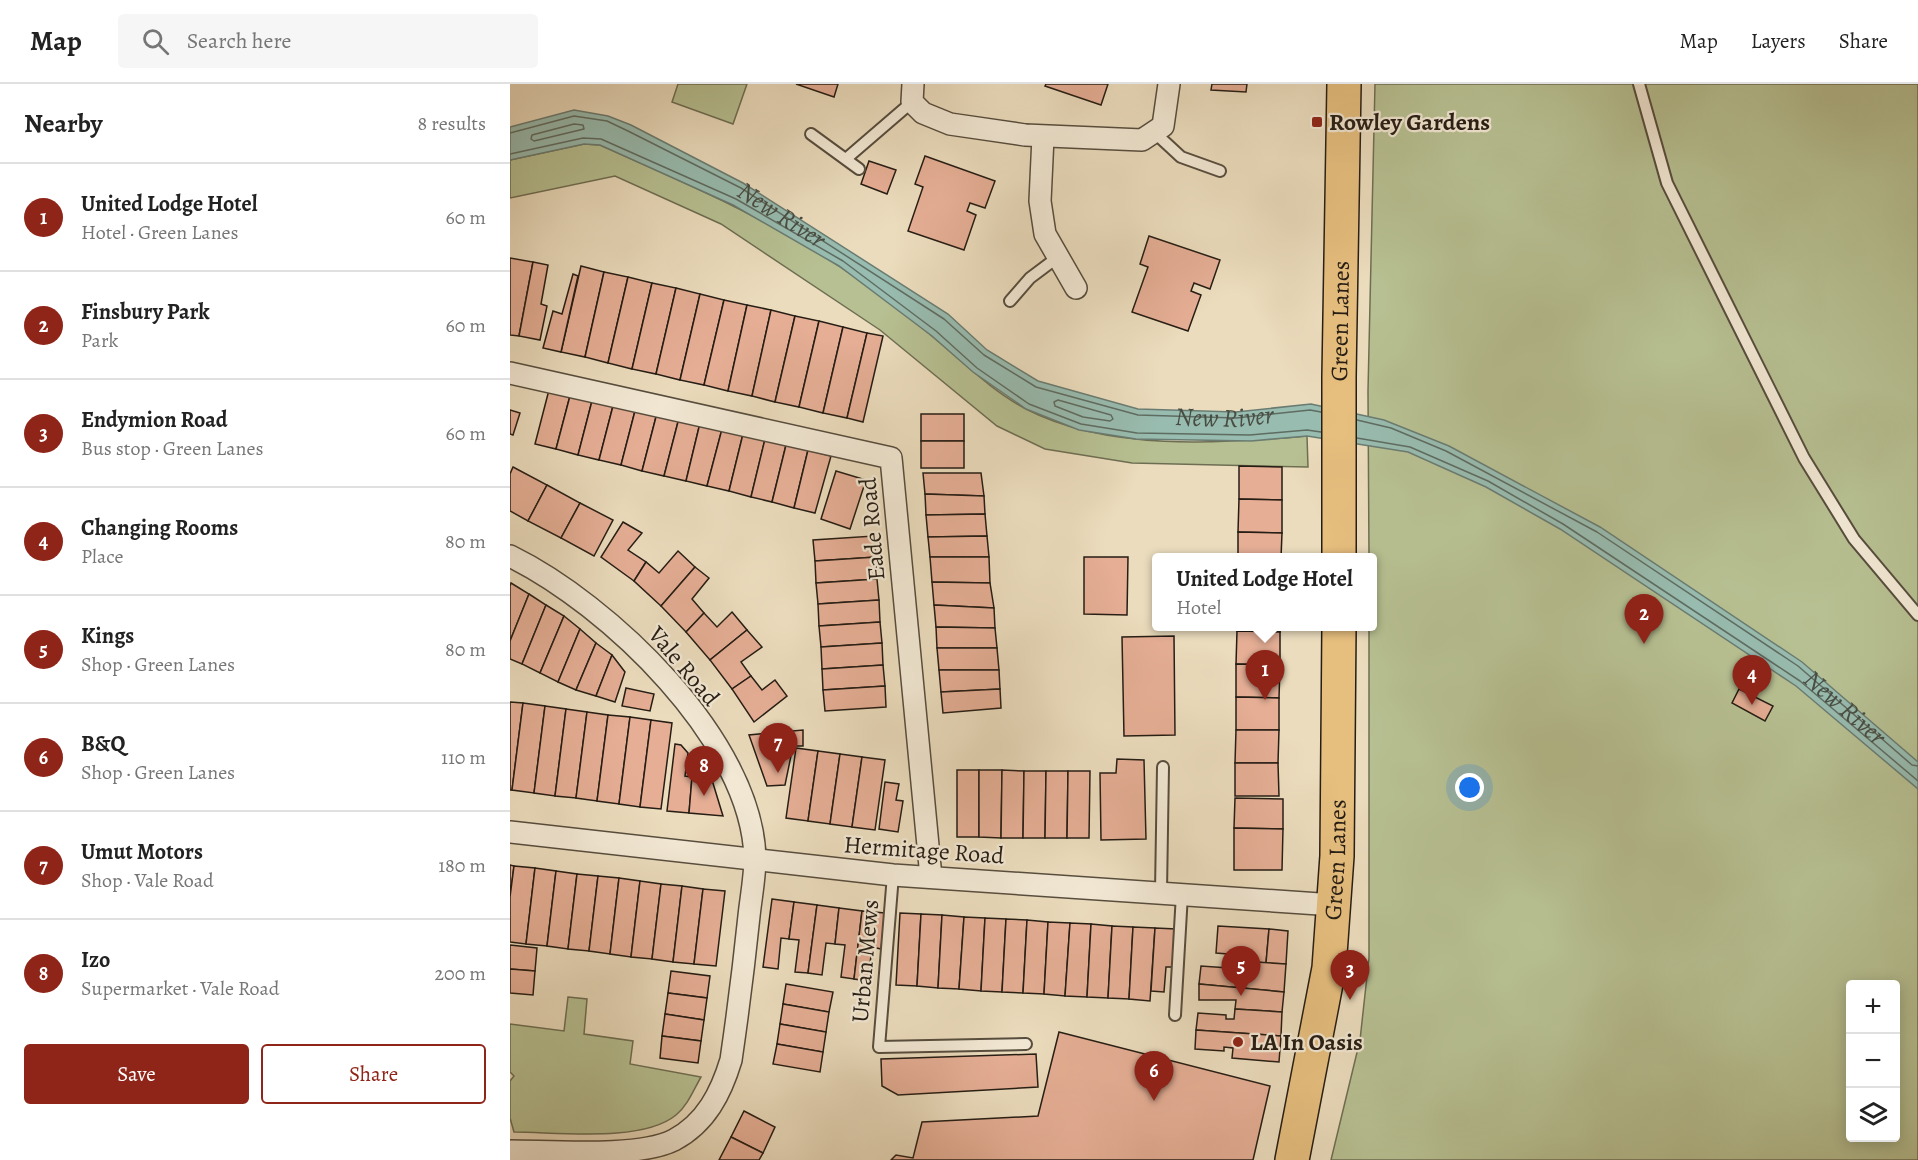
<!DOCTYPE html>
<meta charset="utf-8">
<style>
:root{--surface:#fff;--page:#f6f6f6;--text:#222;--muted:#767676;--line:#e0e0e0;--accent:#8f2418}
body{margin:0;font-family:Alegreya,serif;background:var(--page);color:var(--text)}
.controls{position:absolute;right:18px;bottom:18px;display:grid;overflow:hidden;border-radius:6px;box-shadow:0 3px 15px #0003}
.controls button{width:54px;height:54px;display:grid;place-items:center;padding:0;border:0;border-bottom:2px solid var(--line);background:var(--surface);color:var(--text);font:30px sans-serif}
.you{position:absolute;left:960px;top:704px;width:21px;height:21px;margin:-15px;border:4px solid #fff;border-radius:50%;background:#1a73e8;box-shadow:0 0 0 9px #1a73e833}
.badge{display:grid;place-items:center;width:39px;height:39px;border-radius:50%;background:var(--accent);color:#fff;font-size:20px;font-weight:700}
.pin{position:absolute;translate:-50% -50px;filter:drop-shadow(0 2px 3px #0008)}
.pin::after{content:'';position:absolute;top:32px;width:21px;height:18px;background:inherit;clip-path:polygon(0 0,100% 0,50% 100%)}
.popup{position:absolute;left:642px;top:469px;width:225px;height:78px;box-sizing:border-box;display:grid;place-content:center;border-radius:6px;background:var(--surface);filter:drop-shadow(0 2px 4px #0005);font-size:20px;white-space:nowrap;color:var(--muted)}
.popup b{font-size:22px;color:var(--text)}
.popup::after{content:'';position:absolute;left:50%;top:100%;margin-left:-12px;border:12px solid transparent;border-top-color:var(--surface)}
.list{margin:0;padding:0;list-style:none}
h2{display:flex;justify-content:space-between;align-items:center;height:78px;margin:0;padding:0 24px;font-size:26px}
h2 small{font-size:20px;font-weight:400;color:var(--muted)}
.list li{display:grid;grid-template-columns:39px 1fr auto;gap:18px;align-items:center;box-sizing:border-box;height:108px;padding:0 24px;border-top:2px solid var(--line)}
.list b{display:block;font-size:22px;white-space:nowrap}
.list p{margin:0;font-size:20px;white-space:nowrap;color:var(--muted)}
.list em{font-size:20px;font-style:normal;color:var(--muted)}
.actions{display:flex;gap:12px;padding:18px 24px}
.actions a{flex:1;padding:14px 0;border:2px solid var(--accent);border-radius:6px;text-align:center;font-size:21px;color:var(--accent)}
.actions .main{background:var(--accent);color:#fff}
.icon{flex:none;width:33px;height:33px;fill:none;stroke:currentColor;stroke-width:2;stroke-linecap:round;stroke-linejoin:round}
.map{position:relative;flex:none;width:1408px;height:1076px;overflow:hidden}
header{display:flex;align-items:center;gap:36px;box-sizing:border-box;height:84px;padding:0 30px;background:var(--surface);border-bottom:2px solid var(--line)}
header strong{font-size:28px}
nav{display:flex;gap:33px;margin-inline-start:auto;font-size:21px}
.search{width:420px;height:54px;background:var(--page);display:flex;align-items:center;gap:15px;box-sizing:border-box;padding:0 21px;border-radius:6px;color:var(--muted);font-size:22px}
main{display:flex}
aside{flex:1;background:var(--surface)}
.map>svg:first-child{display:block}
</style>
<header>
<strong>Map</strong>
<div class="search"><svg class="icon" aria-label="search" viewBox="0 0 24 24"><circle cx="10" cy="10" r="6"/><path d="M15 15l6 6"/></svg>Search here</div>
<nav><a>Map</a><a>Layers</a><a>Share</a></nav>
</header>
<main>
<aside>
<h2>Nearby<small>8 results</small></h2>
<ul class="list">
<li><span class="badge">1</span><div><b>United Lodge Hotel</b><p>Hotel · Green Lanes</p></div><em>60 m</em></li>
<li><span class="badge">2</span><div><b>Finsbury Park</b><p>Park</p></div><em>60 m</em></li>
<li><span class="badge">3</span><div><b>Endymion Road</b><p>Bus stop · Green Lanes</p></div><em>60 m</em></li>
<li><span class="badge">4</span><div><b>Changing Rooms</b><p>Place</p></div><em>80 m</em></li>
<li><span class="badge">5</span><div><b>Kings</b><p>Shop · Green Lanes</p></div><em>80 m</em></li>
<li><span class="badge">6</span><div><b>B&amp;Q</b><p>Shop · Green Lanes</p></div><em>110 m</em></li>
<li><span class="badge">7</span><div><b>Umut Motors</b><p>Shop · Vale Road</p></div><em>180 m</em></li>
<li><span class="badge">8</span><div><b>Izo</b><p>Supermarket · Vale Road</p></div><em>200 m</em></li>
</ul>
<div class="actions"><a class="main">Save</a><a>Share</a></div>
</aside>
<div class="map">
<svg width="1408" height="1076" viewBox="0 0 1408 1076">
<rect width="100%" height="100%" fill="#ebdcbd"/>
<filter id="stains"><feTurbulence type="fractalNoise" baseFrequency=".00333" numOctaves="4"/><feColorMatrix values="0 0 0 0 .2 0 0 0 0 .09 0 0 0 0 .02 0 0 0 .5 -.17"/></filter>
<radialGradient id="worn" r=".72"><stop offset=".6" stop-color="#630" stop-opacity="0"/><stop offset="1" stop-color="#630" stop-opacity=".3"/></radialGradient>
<g fill="#b7c092" stroke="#6e6e53" stroke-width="1.5" fill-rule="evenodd">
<polygon points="168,0 237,0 223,40 162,18"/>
<path d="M865,0H1408V1076H821L850,956L859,874V543L863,542V474L859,473L858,307ZM1340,900H1386V1054H1340Z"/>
<path d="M74,60L90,61C172,97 254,133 329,182C361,203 394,228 423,253C453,278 482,307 516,325C597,367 709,360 797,352L798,383L622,379L535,365L487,342L370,246L211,140L105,92L0,114V76Z"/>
<path d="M58,913L77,915L74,950L123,957L120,980L191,993C184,1005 178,1021 166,1031C132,1059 47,1048 4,1048L0,1034V997L4,992L0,988V940L54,947Z"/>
</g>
<polygon fill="#98bcb0" stroke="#6a7c72" stroke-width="1.5" points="64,26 98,32 121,41 233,99 438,230 477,266 528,297 628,325 726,328 801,320 874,336 939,362 1090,443 1292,578 1408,678 1408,705 1286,602 1050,445 976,403 898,368 797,352 741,357 626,355 569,346 516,325 463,288 422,252 329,182 223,121 90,61 74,60 0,76 0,43"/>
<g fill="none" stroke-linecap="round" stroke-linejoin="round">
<g stroke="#5f6c62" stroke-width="1.5">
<polygon points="64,40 73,41 74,45 24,57 21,55 22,51"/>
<path id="s1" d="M0,49L64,32L97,37L118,47L231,104L434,235L474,271L526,303L628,331L726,334L800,326L811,328"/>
<polyline points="0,70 73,54 91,55 226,115 333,177 426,247 467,284 519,320 571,340 627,349 740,351 797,346 811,348"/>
<polygon points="548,316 601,331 603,335 600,337 573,333 545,322 544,318"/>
<path id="s2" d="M847,336L881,344L936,367L1087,448L1288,582L1402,681L1408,682"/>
<polyline points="847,354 900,363 978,397 1053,440 1290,597 1408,697"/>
</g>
</g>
<g fill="#e5ae95" stroke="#261d14" stroke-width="1.5">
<polygon points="286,0 328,0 324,13"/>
<polygon points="536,0 598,0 591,21 535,2"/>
<polygon points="702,0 737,0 736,8 701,6"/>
<polygon points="415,72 485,97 475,124 460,119 457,127 466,131 454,166 398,147 413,103 405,100"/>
<polygon points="359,77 386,86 377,110 351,100"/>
<polygon points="639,152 710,176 700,205 684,199 681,207 691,211 678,247 622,228 638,183 630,180"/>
<polygon points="0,174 23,178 9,252 0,251"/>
<polygon points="23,178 38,181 31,220 37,222 30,256 9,252"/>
<polygon points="71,182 94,188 75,273 51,268"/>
<polygon points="94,188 118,193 98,279 75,273"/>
<polygon points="63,190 68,192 51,268 33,264 43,227 52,230"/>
<polygon points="118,193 142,199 122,285 98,279"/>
<polygon points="142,199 166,204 146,290 122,285"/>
<polygon points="166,204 190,210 170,296 146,290"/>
<polygon points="190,210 214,216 194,301 170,296"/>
<polygon points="214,216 237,221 218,307 194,301"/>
<polygon points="237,221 261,226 242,312 218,307"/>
<polygon points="261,226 285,232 265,318 242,312"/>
<polygon points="285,232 309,237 289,323 265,318"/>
<polygon points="309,237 333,243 313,329 289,323"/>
<polygon points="333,243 357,249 337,334 313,329"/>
<polygon points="357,249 373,252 353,338 337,334"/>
<polygon points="40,302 61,308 46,365 25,360"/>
<polygon points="61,308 83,313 68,371 46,365"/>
<polygon points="83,313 104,318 89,376 68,371"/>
<polygon points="104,318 126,323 111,381 89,376"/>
<polygon points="126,323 147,329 132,387 111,381"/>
<polygon points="0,326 10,329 3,351 0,350"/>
<polygon points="147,329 169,334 154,392 132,387"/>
<rect x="411" y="330" width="43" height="27"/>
<polygon points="169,334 190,339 176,397 154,392"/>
<polygon points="190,339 212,345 197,402 176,397"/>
<polygon points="212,345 233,350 219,407 197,402"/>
<polygon points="233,350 255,355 241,413 219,407"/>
<polygon points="255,355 276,361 262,418 241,413"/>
<rect x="411" y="357" width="43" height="27"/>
<polygon points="276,361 298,366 284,424 262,418"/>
<polygon points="298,366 321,372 305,429 284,424"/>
<polygon points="729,382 772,383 772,416 729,415"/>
<polygon points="3,383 37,401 18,437 0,427 0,390"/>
<polygon points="326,387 356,396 340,445 311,435"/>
<polygon points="413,389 471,389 474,412 415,410"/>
<polygon points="37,401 70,419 51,454 18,437"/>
<polygon points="415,410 474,412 475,430 416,431"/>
<polygon points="729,415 772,416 772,449 728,448"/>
<polygon points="70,419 103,436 84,472 51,454"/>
<polygon points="475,430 477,452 418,453 416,431"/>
<polygon points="113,438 132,449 118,466 136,478 124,497 91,473"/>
<polygon points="728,448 772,449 771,474 728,474"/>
<polygon points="364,452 366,473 305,477 303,456"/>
<polygon points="477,452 479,473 420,473 418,453"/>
<polygon points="168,467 185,483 151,522 124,497 136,478 149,489"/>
<polygon points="366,473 367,495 306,499 305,477"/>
<polygon points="420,473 479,473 480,499 422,498"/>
<polygon points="574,473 618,473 617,531 574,530"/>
<polygon points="185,483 199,494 182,515 194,529 176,548 151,522"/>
<polygon points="367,495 369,516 308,520 306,499"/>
<polygon points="422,498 480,499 484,524 424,521"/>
<polygon points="1,499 19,510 0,557 0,502"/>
<polygon points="19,510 36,521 12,580 0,575 0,557"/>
<polygon points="369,516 370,538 309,542 308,520"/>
<polygon points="36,521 54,532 30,589 12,580"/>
<polygon points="424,521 484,524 485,544 426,543"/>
<polygon points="222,528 237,546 200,576 176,548 194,529 207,543"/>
<polygon points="54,532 70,545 48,598 30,589"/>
<polygon points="370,538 372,559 311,563 309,542"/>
<polygon points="727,542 770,542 770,548 727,547"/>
<polygon points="426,543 485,544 487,564 427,564"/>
<polygon points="70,545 86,559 66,606 48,598"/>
<polygon points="237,546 252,563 231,578 241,592 222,605 200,576"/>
<polygon points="727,547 770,548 770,581 726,580"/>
<polygon points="664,552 665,651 614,652 612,553"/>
<polygon points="86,559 102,571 86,612 66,606"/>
<polygon points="372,559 373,581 312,585 311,563"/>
<polygon points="427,564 487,564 489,586 429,586"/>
<polygon points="102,571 115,588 105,618 86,612"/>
<polygon points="726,580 770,581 769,614 726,613"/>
<polygon points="373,581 375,602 313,606 312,585"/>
<polygon points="429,586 489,586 490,605 431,608"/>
<polygon points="241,592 252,606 265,596 277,612 244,638 222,605"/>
<polygon points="375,602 376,623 315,627 313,606"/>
<polygon points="116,604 144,610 140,627 112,622"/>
<polygon points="490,605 491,624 433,629 431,608"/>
<polygon points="1229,605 1263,622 1255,637 1222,619"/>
<polygon points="726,613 769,614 769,646 726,646"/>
<polygon points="0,618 13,619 2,706 0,706"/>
<polygon points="13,619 35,622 24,709 2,706"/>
<polygon points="35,622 56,625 45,712 24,709"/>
<polygon points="56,625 77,628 66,714 45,712"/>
<polygon points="77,628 98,631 87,717 66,714"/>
<polygon points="98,631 120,633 109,720 87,717"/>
<polygon points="120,633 141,636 130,723 109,720"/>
<polygon points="141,636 162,639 151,725 130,723"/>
<polygon points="293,646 293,662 283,662 275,701 257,702 239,651"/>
<polygon points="726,646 769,646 768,679 725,679"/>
<polygon points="165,660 171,661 178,669 175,692 182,693 179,729 157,727"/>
<polygon points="286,664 308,667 298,737 276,734"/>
<polygon points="308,667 330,670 320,740 298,737"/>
<polygon points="330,670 352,673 342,743 320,740"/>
<polygon points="352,673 375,676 365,746 342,743"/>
<polygon points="607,675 634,676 636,755 591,756 590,689 606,689"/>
<polygon points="725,679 768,679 769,712 725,712"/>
<rect x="447" y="686" width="22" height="67"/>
<polygon points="469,686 492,686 491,754 469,753"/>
<polygon points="492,686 514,687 513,754 491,754"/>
<polygon points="514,687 536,687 535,754 513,754"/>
<polygon points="536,687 558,687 557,754 535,754"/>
<polygon points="558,687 580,687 579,754 557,754"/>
<polygon points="182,693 202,696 213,732 179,729"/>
<polygon points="375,698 389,700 386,716 393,717 388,748 369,745"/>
<polygon points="725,714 773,715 773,745 724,744"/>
<polygon points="724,744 773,745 772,786 724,786"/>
<polygon points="0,781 4,782 0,813"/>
<polygon points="4,782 25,784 16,860 0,858 0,813"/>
<polygon points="25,784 46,787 37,862 16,860"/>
<polygon points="46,787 67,790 58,865 37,862"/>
<polygon points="67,790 88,792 79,867 58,865"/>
<polygon points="88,792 109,794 100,870 79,867"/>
<polygon points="109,794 130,797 121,873 100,870"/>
<polygon points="130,797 151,800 142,875 121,873"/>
<polygon points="151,800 172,802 163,878 142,875"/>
<polygon points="172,802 193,805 184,880 163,878"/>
<polygon points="193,805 215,807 206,882 184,880"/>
<polygon points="262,815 284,818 279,855 271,854 268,885 253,883"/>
<polygon points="284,818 307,821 298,889 285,888 289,856 279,855"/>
<polygon points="307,821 329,824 325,860 316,859 312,891 298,889"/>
<polygon points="329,824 352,827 344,895 331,893 335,861 325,860"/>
<polygon points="352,827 375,829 371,865 362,863 358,897 344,895"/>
<polygon points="390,829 411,830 407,902 386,901"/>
<polygon points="411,830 432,831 428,904 407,902"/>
<polygon points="432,831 454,833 449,905 428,904"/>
<polygon points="454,833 475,834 471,907 449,905"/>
<polygon points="475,834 496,835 492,908 471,907"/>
<polygon points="496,835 517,836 513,909 492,908"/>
<polygon points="517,836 538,838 534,910 513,909"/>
<polygon points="538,838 560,839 555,912 534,910"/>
<polygon points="560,839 581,840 577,913 555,912"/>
<polygon points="581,840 602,842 598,914 577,913"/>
<polygon points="602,842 623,843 619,915 598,914"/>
<polygon points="708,842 759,845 756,879 729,877 730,871 706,869"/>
<polygon points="623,843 645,844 640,917 619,915"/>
<polygon points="645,844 666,845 664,883 656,883 654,908 641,907"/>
<polygon points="759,845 778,847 776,880 756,879"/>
<polygon points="0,861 27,864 25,887 0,885"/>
<polygon points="729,877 776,880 774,908 689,900 691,882 719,884 719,887 728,887"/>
<polygon points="0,885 25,887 23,911 0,909"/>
<polygon points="161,887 200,892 197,914 158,909"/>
<polygon points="276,900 323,908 319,928 273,920"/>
<polygon points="689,900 774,908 772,928 725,925 726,916 689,916"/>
<polygon points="158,909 197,914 194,936 155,930"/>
<polygon points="273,920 319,928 316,948 270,940"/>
<polygon points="725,925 772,928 771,952 686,946 688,929 716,931 716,935 724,935"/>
<polygon points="155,930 194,936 191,957 152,952"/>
<polygon points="270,940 316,948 313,968 267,960"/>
<polygon points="686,946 771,952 769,978 722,974 723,964 714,963 714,967 685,965"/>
<polygon points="549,948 760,1002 743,1076 381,1076 386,1071 403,1074 412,1038 528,1032"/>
<polygon points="152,952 191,957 188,979 150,974"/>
<polygon points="267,960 313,968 310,988 263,980"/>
<polygon points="526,970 528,1003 388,1011 372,1002 371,975"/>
<polygon points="234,1027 265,1043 253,1069 221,1053"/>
<polygon points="221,1053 253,1069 249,1076 209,1076"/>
</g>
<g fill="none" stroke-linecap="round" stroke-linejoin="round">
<g stroke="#574d3e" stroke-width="14">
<g id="lane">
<polyline points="1129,0 1157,99 1294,374 1344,455 1408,531"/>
<polyline points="644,48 671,73 710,87"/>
<polyline points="301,50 349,85"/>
<polyline points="337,74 402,18"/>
<polyline points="500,217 520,194 548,173"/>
<polyline points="383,791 369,963 516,960"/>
<polyline points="651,807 653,683"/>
<polyline points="665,931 672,810"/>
</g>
</g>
<g stroke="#574d3e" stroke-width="24">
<g id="street">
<polyline points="403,0 402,18 413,29 440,40 515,51 632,56 653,42 659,0"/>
<polyline points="533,53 530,117 535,150 566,204"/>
<polyline points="0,289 381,374 421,793"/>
<path d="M0,472C98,520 242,656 245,774C245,793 241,813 239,832C234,880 228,928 221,976C211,1009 196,1039 164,1056C129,1074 41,1067 0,1067"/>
<polyline points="0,748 383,791 824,821"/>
</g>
</g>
<g stroke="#261d14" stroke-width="36">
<g id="primary">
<path id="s3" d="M829,474V293L834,0"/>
<path id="s4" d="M782,1076L819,884L827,772L829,542"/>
</g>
</g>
<use href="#lane" stroke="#f2e8d4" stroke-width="10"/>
<use href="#street" stroke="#f2e8d4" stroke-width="21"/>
<use href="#primary" stroke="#e6be7e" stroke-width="33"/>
</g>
<g fill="#8f2418" stroke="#f2e8d4" stroke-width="2">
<rect x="801" y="32" width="12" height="12" rx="3"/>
<circle cx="728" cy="958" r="6"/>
</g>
<g text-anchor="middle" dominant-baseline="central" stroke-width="4.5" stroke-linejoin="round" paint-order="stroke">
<g font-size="24" font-weight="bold" fill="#261d14" stroke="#f2e8d4" text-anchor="start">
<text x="819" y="38">Rowley Gardens</text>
<text x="740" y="958">LA In Oasis</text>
</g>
<g font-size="24" fill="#261d14" stroke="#f2e8d4">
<text stroke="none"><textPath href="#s3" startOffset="237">Green Lanes</textPath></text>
<text transform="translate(362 445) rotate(-95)">Eade Road</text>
<text transform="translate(174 582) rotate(50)">Vale Road</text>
<text transform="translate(414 766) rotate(4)">Hermitage Road</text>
<text stroke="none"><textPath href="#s4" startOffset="304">Green Lanes</textPath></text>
<text transform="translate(355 877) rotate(-85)">Urban Mews</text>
</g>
<g font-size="26" font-style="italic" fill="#484d43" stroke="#f2e8d4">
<text stroke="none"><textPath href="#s1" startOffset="298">New River</textPath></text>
<text stroke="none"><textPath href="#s1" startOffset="798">New River</textPath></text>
<text stroke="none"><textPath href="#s2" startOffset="570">New River</textPath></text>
</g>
</g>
<rect width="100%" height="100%" filter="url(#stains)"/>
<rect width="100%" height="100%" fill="url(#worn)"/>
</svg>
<div class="controls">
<button>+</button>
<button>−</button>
<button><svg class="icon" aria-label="layers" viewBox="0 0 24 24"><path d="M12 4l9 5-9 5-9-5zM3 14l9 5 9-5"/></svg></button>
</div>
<div class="you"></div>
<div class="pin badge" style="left:755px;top:616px">1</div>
<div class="popup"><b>United Lodge Hotel</b>Hotel</div>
<div class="pin badge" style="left:1134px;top:560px">2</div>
<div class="pin badge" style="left:840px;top:916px">3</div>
<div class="pin badge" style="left:1242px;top:621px">4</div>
<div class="pin badge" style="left:731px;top:912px">5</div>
<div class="pin badge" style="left:644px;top:1017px">6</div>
<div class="pin badge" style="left:268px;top:689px">7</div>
<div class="pin badge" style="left:194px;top:712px">8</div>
</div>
</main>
